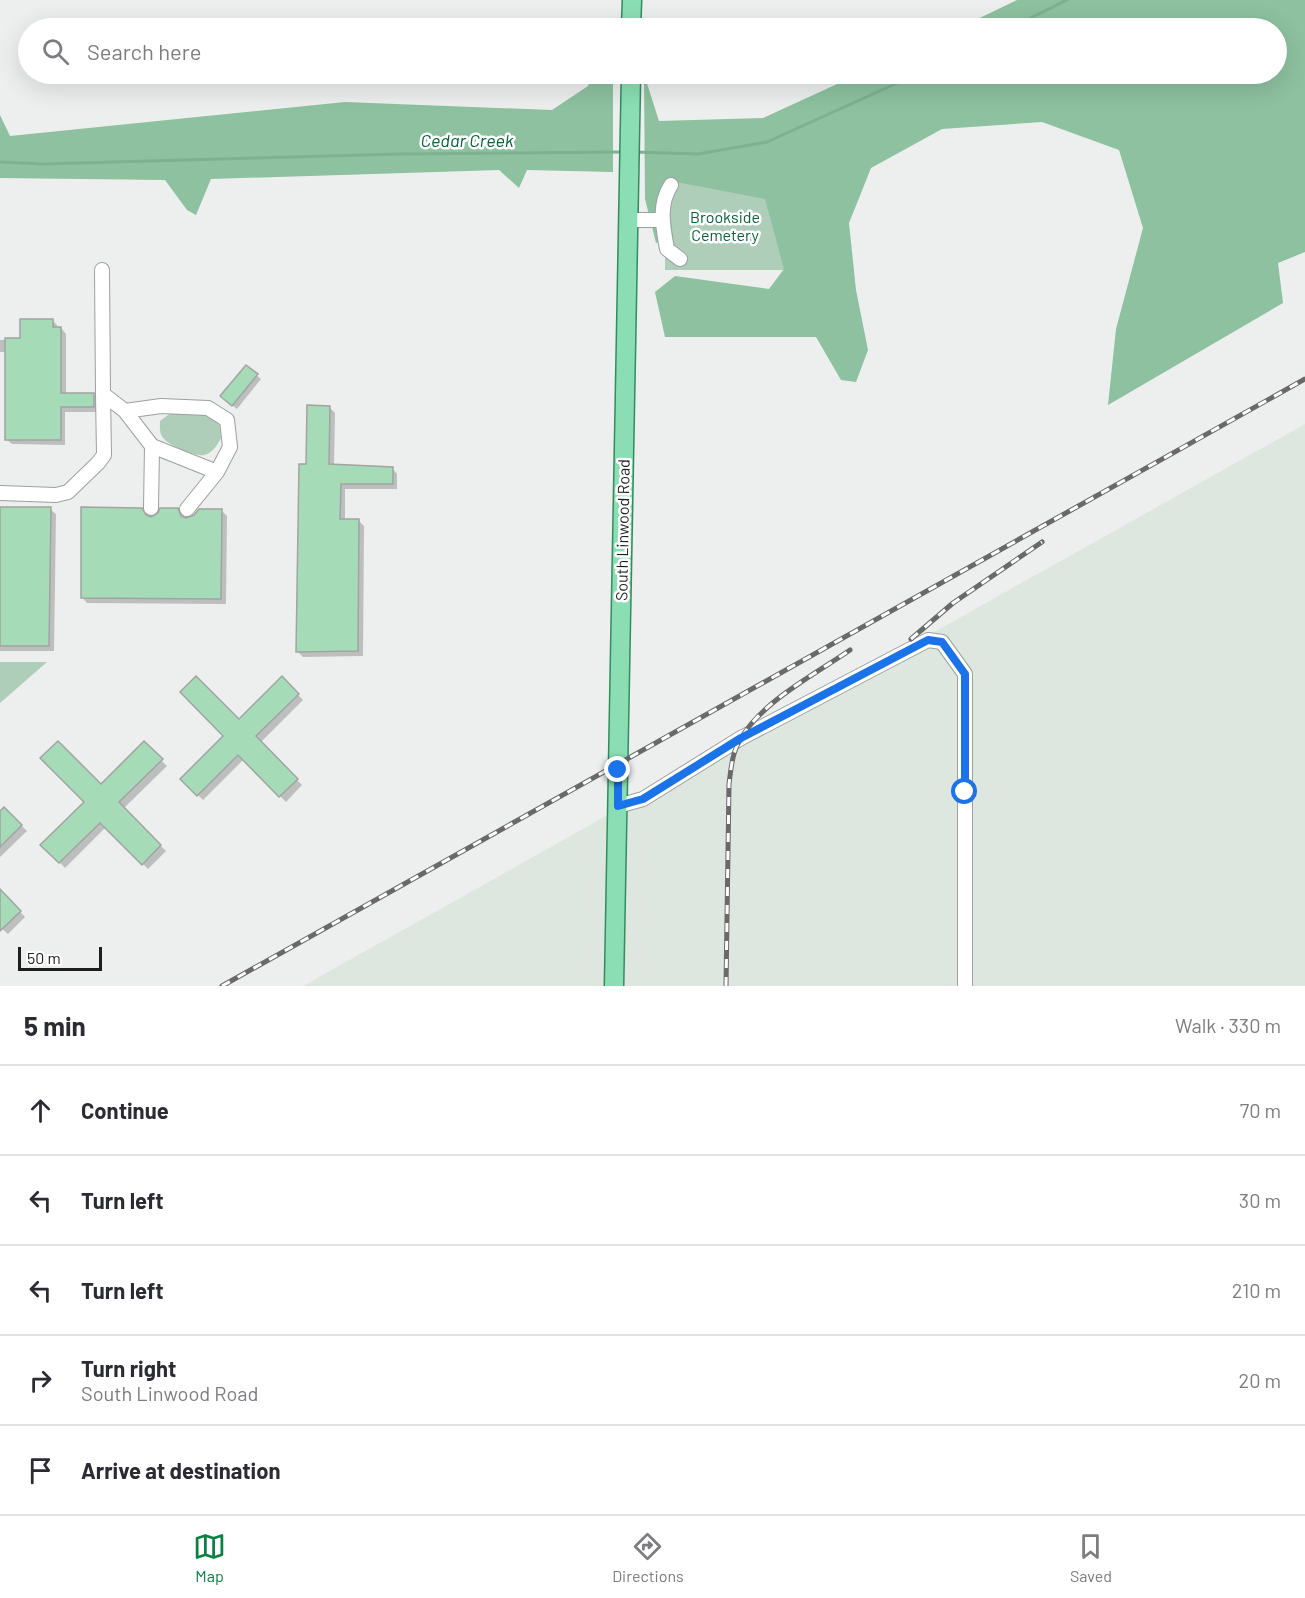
<!DOCTYPE html>
<html lang="en">
<head>
<meta charset="utf-8">
<style>
	:root { --surface:#fff; --page:#f2f2f3; --text:#2b2b33; --muted:#7c7c81; --line:#e1e1e2; --accent:#0b8043 }
	body { margin:0; font-family:Barlow,sans-serif; background:var(--page); color:var(--text) }
	.scale { position:absolute; left:18px; bottom:15px; width:84px; box-sizing:border-box; padding-left:6px; border:3px solid #1c1d1c; border-top:0; font-size:16px; line-height:21px; white-space:nowrap; color:#1c1d1c; -webkit-text-stroke:4px #fff; paint-order:stroke }
	.stop { position:absolute; width:18px; height:18px; margin:-14px; border:4px solid #1a73e8; border-radius:50%; background:#fff }
	.stop.end { background:#1a73e8; border-color:#fff; box-shadow:0 2px 6px #0008 }
	.list { margin:0; padding:0; list-style:none }
	h2 { display:flex; justify-content:space-between; align-items:center; height:78px; margin:0; padding:0 24px; font-size:26px }
	h2 small { font-size:20px; font-weight:400; color:var(--muted) }
	.list li { display:grid; grid-template-columns:39px 1fr auto; gap:18px; align-items:center; box-sizing:border-box; height:90px; padding:0 24px; border-top:2px solid var(--line) }
	.list b { display:block; font-size:22px; white-space:nowrap }
	.list p { margin:0; font-size:20px; white-space:nowrap; color:var(--muted) }
	.list em { font-size:20px; font-style:normal; color:var(--muted) }
	.icon { flex:none; width:33px; height:33px; fill:none; stroke:currentColor; stroke-width:2; stroke-linecap:round; stroke-linejoin:round }
	.map { position:relative; flex:none; width:1305px; height:986px; overflow:hidden }
	.search { position:absolute; background:var(--surface); box-shadow:0 6px 24px #0002; left:18px; right:18px; top:18px; height:66px; display:flex; align-items:center; gap:15px; box-sizing:border-box; padding:0 21px; border-radius:33px; color:var(--muted); font-size:22px }
	.sheet { height:528px; background:var(--surface) }
	nav { display:flex; justify-content:space-around; align-items:center; box-sizing:border-box; height:84px; border-top:2px solid var(--line); background:var(--surface); font-size:16px; color:var(--muted) }
	nav a { display:grid; justify-items:center; gap:3px }
	nav .on { color:var(--accent) }
	.map>svg:first-child { display:block }
	.built { fill:#dde7e0 }
	.green { fill:#aeceb9 }
	.forest { fill:#8dc19f }
	.shadow { fill:#0003 }
	.lines { fill:none; stroke-linecap:round; stroke-linejoin:round }
	.stream { stroke:#7db190; stroke-width:3 }
	.building { fill:#a6dbb8; stroke:#a1a4a2; stroke-width:1.5 }
	.minor-casing { stroke:#9da09e; stroke-width:16 }
	.major-casing { stroke:#328c5d; stroke-width:21 }
	.minor { stroke:#fff; stroke-width:14 }
	.major { stroke:#8bdeb3; stroke-width:18 }
	.rail-casing { stroke:#686968; stroke-width:5 }
	.rail { stroke:#fff; stroke-width:3; stroke-dasharray:9; stroke-linecap:butt }
	.route { stroke:#1a73e8; stroke-width:8 }
	.labels { text-anchor:middle; dominant-baseline:central; stroke-width:5; stroke-linejoin:round; paint-order:stroke }
	.park-label { font-size:16px; fill:#086239; stroke:#fff }
	.street-label { font-size:16px; fill:#1c1d1c; stroke:#fff }
	.water-label { font-size:18px; font-style:italic; fill:#056138; stroke:#fff }
</style>
</head>
<body>
<div class="map">
<svg width="1305" height="986" viewBox="0 0 1305 986">
	<rect width="100%" height="100%" fill="#ecefed"/>
	<path class="built" d="M1305,424V986H303Z"/>
	<path class="green" d="M665,180H784V270H665Z
		M172,412H205L219,421L221,438C217,445 213,453 204,455C196,457 169,445 164,439C159,434 160,427 160,421Z
		M0,662H47L0,703Z"/>
	<path class="forest" d="M1017,0H1305V252L1278,263L1283,303L1108,405L1116,329L1143,228L1119,150L1042,122L942,129L871,168L849,223L856,290L868,350L856,382L841,380L816,337H665L655,292L675,276L769,289L784,269L765,199L666,180L673,237L656,243L645,199L644,74L659,121L763,118L859,74H1276V28H959Z
		M592,74H613V172L527,170L519,188L499,170L211,179L196,215L187,210L165,180L0,178V115L10,136L345,102L552,110L588,86Z"/>
	<path class="shadow" d="M52,320L57,325V328H61L66,334V394L93,395L99,400V412H65V445L12,444L6,439L7,352H0V340L21,339Z
		M246,367L261,379L237,409L226,400Z
		M329,407L335,413L334,466L392,468L397,474V489H345V521H359L364,526L363,656L303,657L298,652L307,466Z
		M0,508L50,509L56,514L54,651H0Z
		M141,510L152,519L177,510L184,519L221,510L227,516L226,604L87,603L82,597Z
		M282,679L303,700L260,743L302,785L286,802L244,759L203,800L182,779Z
		M144,743L167,766L123,809L166,851L148,869L106,827L65,868L43,845Z
		M4,809L27,831L0,857V813Z
		M0,891L25,917L8,934L0,927Z"/>
	<g class="lines">
		<path class="stream" d="M1010,28L1067,0
			M635,152L698,154L767,142L917,74
			M0,162L44,164L401,154L623,152"/>
	</g>
	<path class="building" d="M20,319H53V327H61V393H94V407H61V440H5V338H20Z
		M246,365L258,374L232,406L220,396Z
		M307,405L330,406L329,464L393,467V484H341L340,519H359L358,651L296,652L299,464H306Z
		M0,507H51L49,646H0Z
		M81,507L142,508L146,515L151,517L158,513L160,508H178L181,516L186,518L194,515L199,509H222L221,599L81,598Z
		M196,676L239,719L282,676L299,694L256,736L298,779L279,797L238,755L197,796L180,779L223,736L180,692Z
		M58,741L101,784L144,741L163,759L119,802L161,845L142,865L100,823L59,863L40,845L84,802L40,758Z
		M4,807L22,825L0,847V811Z
		M0,889L21,911L0,931Z"/>
	<g class="lines">
		<defs>
			<path id="minor" d="M671,185C658,205 663,227 667,249L680,259
				M628,220H662
				M102,270L103,394L125,411L152,446L217,472L230,447L227,420L208,408L161,406L125,411
				M0,493L56,495L68,492L98,463L104,455L103,394
				M151,508L152,446
				M187,509L217,472
				M618,806L643,799L741,738L928,640L942,642L965,674V986"/>
			<path id="major" d="M631,28L632,0
				M614,986L631,74"/>
		</defs>
		<use href="#minor" class="minor-casing"/>
		<use href="#major" class="major-casing"/>
		<use href="#minor" class="minor"/>
		<use href="#major" class="major"/>
		<defs>
			<path id="rail" d="M911,639L953,603L1042,542
				M222,986L1305,379
				M726,986L729,784C731,769 732,753 740,740C761,702 814,675 850,650"/>
		</defs>
		<use href="#rail" class="rail-casing"/>
		<use href="#rail" class="rail"/>
	</g>
	<g class="lines">
		<path class="route" d="M618,770V806L643,799L741,738L928,640L942,642L965,674V792"/>
	</g>
	<g class="labels">
		<g class="park-label">
			<text x="725" y="216">Brookside<tspan x="725" dy="18">Cemetery</tspan></text>
		</g>
		<g class="street-label">
			<text transform="translate(622 530) rotate(-89)">South Linwood Road</text>
		</g>
		<g class="water-label">
			<text x="467" y="140">Cedar Creek</text>
		</g>
	</g>
</svg>
<div class="scale">50 m</div>
<div class="stop" style="left:965px;top:792px"></div>
<div class="stop end" style="left:618px;top:770px"></div>
<div class="search"><svg class="icon" aria-label="search" viewBox="0 0 24 24"><circle cx="10" cy="10" r="6"/><path d="M15 15l6 6"/></svg>Search here</div>
</div>
<section class="sheet">
<h2>5 min<small>Walk · 330 m</small></h2>
<ul class="list">
<li><svg class="icon" aria-label="ahead" viewBox="0 0 24 24"><path d="M12 20V5M6 11l6-6 6 6"/></svg><div><b>Continue</b></div><em>70 m</em></li>
<li><svg class="icon" aria-label="left" viewBox="0 0 24 24"><path d="M17 20v-9H6M10 6l-5 5 5 5"/></svg><div><b>Turn left</b></div><em>30 m</em></li>
<li><svg class="icon" aria-label="left" viewBox="0 0 24 24"><path d="M17 20v-9H6M10 6l-5 5 5 5"/></svg><div><b>Turn left</b></div><em>210 m</em></li>
<li><svg class="icon" aria-label="right" viewBox="0 0 24 24"><path d="M7 20v-9h11M14 6l5 5-5 5"/></svg><div><b>Turn right</b><p>South Linwood Road</p></div><em>20 m</em></li>
<li><svg class="icon" aria-label="arrive" viewBox="0 0 24 24"><path d="M6 21V4h12l-3 4 3 4H6"/></svg><div><b>Arrive at destination</b></div></li>
</ul>
</section>
<nav>
<a class="on"><svg class="icon" aria-label="map" viewBox="0 0 24 24"><path d="M3 6l6-2 6 2 6-2v14l-6 2-6-2-6 2zM9 4v14M15 6v14"/></svg>Map</a>
<a><svg class="icon" aria-label="directions" viewBox="0 0 24 24"><path d="M12 3l9 9-9 9-9-9zM9 14v-3h6M13 9l2 2-2 2"/></svg>Directions</a>
<a><svg class="icon" aria-label="saved" viewBox="0 0 24 24"><path d="M7 4h10v16l-5-4-5 4z"/></svg>Saved</a>
</nav>
</body>
</html>
